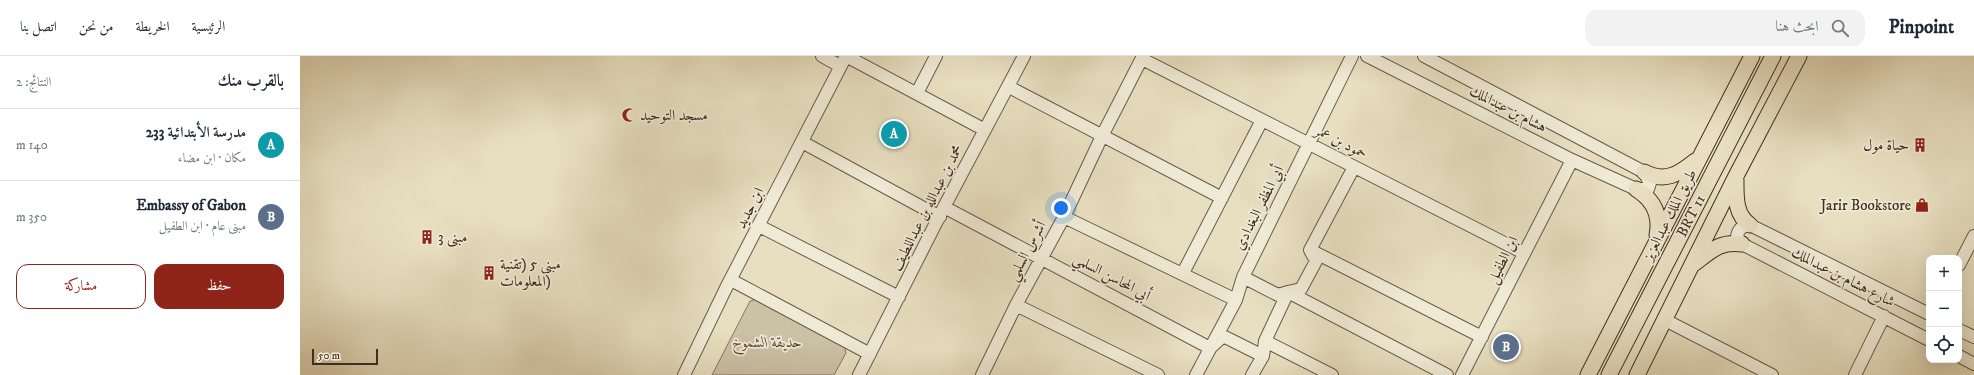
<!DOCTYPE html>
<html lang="ar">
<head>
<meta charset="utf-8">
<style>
	:root { --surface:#fff; --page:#f2f2f3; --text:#1f2937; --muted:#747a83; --line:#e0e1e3; --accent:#8f2418 }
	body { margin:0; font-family:"IM FELL DW Pica",Amiri,serif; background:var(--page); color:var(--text); direction:rtl }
	.controls { position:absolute; right:12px; bottom:12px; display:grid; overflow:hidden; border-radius:8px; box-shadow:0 4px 16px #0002 }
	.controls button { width:36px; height:36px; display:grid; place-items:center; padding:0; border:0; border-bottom:1px solid var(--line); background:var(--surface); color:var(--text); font:20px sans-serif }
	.scale { position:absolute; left:12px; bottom:10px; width:66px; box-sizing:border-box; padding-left:4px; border:2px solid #422d20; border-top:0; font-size:11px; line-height:14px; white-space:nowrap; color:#422d20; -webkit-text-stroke:3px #efead6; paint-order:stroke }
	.you { position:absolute; left:761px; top:152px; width:14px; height:14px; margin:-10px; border:3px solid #fff; border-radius:50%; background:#1a73e8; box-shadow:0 0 0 6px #1a73e833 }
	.badge { display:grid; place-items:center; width:26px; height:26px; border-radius:50%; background:var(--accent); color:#fff; font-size:13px; font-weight:700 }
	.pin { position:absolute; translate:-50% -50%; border:2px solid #fff; box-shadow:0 1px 4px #0006 }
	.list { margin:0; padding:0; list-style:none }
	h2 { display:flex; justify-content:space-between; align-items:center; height:52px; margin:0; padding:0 16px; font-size:17px }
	h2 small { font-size:13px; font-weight:400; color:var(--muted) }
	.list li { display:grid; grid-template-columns:26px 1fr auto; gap:12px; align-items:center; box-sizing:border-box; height:72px; padding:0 16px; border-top:1px solid var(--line) }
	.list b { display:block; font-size:15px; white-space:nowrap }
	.list p { margin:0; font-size:13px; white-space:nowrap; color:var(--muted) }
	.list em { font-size:13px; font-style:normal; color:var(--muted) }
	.actions { display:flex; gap:8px; padding:12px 16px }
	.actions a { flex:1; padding:9px 0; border:1px solid var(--accent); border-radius:12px; text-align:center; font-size:14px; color:var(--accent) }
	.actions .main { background:var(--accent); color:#fff }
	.icon { flex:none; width:22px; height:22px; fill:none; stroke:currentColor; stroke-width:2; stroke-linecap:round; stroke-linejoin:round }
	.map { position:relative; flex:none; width:1674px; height:319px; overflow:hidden; direction:ltr }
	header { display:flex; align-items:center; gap:24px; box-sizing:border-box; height:56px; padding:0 20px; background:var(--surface); border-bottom:1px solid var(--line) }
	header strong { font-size:19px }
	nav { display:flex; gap:22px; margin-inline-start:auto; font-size:14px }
	.search { width:280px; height:36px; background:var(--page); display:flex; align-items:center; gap:10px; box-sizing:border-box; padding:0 14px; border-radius:12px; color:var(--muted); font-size:15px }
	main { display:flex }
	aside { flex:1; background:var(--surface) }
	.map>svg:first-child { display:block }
	.green { fill:#cbc1a5; stroke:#867762 }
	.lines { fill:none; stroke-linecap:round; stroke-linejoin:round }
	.minor-casing { stroke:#6b5a48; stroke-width:14 }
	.major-casing { stroke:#422d20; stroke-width:17 }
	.minor { stroke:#efead6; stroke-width:12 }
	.major { stroke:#e7dfc0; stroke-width:15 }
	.labels { text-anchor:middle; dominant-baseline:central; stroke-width:3.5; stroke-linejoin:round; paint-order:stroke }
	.street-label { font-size:15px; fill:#422d20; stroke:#efead6 }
	.poi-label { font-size:15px; fill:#422d20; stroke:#efead6; text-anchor:start }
	.park-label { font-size:15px; font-style:italic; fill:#5d4b3b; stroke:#efead6 }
</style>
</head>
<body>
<header>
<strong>Pinpoint</strong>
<div class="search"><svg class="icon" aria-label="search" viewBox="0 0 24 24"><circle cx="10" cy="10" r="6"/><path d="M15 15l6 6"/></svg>ابحث هنا</div>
<nav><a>الرئيسية</a><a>الخريطة</a><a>من نحن</a><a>اتصل بنا</a></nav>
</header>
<main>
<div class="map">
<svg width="1674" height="319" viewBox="0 0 1674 319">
	<rect width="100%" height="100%" fill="#e7dfc0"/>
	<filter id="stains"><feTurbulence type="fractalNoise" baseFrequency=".005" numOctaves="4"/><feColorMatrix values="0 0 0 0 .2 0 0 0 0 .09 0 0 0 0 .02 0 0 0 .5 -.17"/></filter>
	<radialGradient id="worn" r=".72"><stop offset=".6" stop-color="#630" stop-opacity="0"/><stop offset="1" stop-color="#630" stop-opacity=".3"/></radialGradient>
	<path class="green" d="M457,243L544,289L546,297L534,319H412L450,245Z"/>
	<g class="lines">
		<defs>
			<path id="minor" d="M522,0L540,10
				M546,0L685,74
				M1067,0L1272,104L1336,133H1348L1350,127L1344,116L1124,0
				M842,3L1224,197
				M709,31L922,142
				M617,37L636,0
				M502,86L640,161
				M644,151L910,292L923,280L963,300
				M764,161L936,244
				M459,170L599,241
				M1010,194L1182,281
				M1659,209L1674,180
				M883,217L962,64
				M943,221L978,239L988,236L1147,319
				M431,224L570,298
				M716,249L858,319
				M1629,258L1450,169C1442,170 1438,173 1437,181L1442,188L1629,284
				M1365,264L1472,319
				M1659,274L1674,281
				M965,285L1032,319
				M1659,300L1674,308
				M384,319L426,232L546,0
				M559,319L644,151L724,0
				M682,319L716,249L764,161L802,80L843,0
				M896,319L936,244L943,221L1052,0
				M952,319L963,300L965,285L988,236L1001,233L1016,205L1010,194L1054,111
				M1162,319L1272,104
				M1555,319L1584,260"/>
			<path id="major" d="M1344,116C1365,127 1379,118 1395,105
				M1436,124C1436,141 1435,159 1450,169
				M1336,133C1354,144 1361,159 1357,179
				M1395,207C1412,194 1420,185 1442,188
				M1288,319L1452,0
				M1309,319L1473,0
				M1337,319L1436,120L1499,0"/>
		</defs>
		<use href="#minor" class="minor-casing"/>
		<use href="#major" class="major-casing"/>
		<use href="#minor" class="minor"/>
		<use href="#major" class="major"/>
	</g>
	<defs>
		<symbol id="mosque-bare" viewBox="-9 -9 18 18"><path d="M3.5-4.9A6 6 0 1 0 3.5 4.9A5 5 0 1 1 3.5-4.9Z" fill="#8f2418" stroke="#efead6" stroke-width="2.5" paint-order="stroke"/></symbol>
		<symbol id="building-bare" viewBox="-9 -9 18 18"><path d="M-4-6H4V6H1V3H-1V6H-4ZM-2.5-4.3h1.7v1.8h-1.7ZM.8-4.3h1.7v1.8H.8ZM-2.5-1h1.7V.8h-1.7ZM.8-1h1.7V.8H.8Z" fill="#8f2418" stroke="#efead6" stroke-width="2.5" paint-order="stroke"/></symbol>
		<symbol id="shop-bare" viewBox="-9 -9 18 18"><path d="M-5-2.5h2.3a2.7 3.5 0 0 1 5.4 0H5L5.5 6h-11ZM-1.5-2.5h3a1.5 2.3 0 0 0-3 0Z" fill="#8f2418" stroke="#efead6" stroke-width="2.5" paint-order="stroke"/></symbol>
	</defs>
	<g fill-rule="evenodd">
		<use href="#mosque-bare" x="319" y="49" width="20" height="20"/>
		<use href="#building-bare" x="1610" y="79" width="20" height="20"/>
		<use href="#shop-bare" x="1612" y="139" width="20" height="20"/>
		<use href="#building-bare" x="117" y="171" width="20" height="20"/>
		<use href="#building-bare" x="179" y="207" width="20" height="20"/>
	</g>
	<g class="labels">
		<g class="street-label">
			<text transform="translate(1208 53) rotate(27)">هشام بن عبدالملك</text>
			<text transform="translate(1041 86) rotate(27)">حمود بن عمر</text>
			<text transform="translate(450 152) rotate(-63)">ابن جديد</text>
			<text transform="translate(627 152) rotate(-63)">محمد بن عبدالله بن عبداللطيف</text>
			<text transform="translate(959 152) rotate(-63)">أبي المظفر البغدادي</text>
			<text transform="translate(1370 159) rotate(-63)">طريق الملك عبدالعزيز</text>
			<text transform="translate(1391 160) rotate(-63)">BRT 11</text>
			<text transform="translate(727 195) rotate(-62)">أشرس السلمي</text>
			<text transform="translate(1203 204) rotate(-63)">ابن الطفيل</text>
			<text transform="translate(812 221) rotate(28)">أبي المحاسن السلمي</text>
			<text transform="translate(1543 221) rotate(27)">شارع هشام بن عبدالملك</text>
		</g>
		<g class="poi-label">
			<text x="340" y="59">مسجد التوحيد</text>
			<text x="1609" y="89" text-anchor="end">حياة مول</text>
			<text x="1611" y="149" text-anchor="end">Jarir Bookstore</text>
			<text x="138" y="181">مبنى 3</text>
			<text x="200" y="208">مبنى 5 (تقنية<tspan x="200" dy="17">المعلومات)</tspan></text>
		</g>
		<g class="park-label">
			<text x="467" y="286">حديقة الشموخ</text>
		</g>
	</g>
	<rect width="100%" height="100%" filter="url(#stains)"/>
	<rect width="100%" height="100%" fill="url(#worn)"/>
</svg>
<div class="controls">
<button>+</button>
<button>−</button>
<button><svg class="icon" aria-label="locate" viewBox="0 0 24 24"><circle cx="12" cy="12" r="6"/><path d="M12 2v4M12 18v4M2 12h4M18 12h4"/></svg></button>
</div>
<div class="scale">50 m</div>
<div class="you"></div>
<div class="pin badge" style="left:594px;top:78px;background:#0f9aa8">A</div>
<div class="pin badge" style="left:1206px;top:291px;background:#5c6f8a">B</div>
</div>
<aside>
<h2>بالقرب منك<small>النتائج: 2</small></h2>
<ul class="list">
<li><span class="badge" style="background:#0f9aa8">A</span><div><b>مدرسة الأبتدائية 233</b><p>مكان · ابن مضاء</p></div><em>140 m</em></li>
<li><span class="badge" style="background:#5c6f8a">B</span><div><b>Embassy of Gabon</b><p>مبنى عام · ابن الطفيل</p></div><em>350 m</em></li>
</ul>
<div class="actions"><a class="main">حفظ</a><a>مشاركة</a></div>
</aside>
</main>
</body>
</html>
